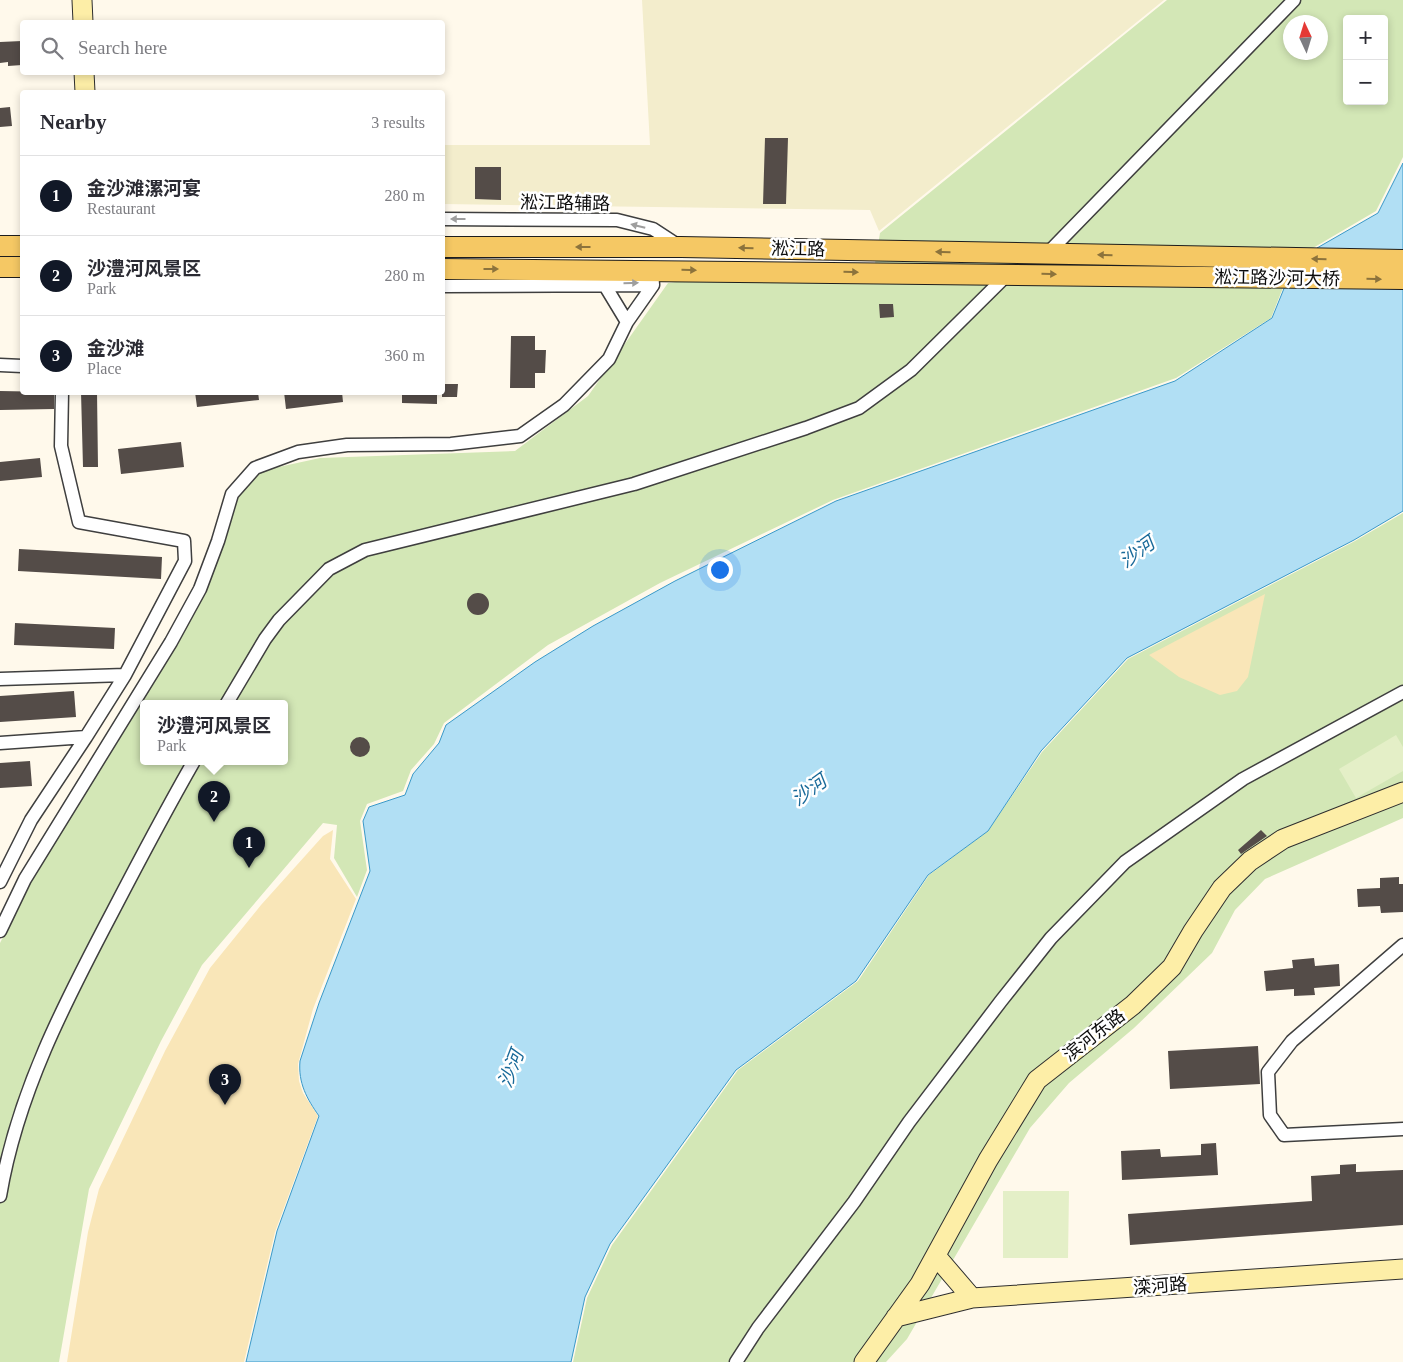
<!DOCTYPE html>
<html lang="en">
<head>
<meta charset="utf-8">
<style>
	:root { --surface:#fff; --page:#f7f7f7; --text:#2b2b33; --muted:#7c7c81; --line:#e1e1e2; --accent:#111827 }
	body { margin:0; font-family:"Times New Roman","Noto Sans SC",serif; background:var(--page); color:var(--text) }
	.controls { position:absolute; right:15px; top:15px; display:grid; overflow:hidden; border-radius:5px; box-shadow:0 2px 8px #0003 }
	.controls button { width:45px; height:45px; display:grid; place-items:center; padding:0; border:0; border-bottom:1px solid var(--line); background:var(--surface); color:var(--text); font:25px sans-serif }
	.compass { position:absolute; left:1283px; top:15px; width:45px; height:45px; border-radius:50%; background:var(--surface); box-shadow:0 2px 8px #0003; rotate:356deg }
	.you { position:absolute; left:719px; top:569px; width:18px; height:18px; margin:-12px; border:4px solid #fff; border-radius:50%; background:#1a73e8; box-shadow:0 0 0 8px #1a73e833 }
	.badge { display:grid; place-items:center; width:32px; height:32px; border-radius:50%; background:var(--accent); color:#fff; font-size:16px; font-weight:700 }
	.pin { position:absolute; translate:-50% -41px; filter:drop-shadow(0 1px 2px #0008) }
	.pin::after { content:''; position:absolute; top:26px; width:18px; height:15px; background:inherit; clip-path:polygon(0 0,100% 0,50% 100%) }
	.popup { position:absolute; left:140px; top:700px; width:148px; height:65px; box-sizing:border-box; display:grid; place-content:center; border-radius:5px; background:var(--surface); filter:drop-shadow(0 1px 4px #0005); font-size:16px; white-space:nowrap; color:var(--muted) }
	.popup b { font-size:19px; color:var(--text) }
	.popup::after { content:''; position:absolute; left:50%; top:100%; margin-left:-10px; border:10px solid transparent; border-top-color:var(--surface) }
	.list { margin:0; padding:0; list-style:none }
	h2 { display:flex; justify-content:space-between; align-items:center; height:65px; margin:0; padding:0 20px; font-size:21px }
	h2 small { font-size:16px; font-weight:400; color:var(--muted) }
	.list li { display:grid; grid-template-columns:32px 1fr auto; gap:15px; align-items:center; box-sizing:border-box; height:80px; padding:0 20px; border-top:1px solid var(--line) }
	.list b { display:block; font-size:19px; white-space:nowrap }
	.list p { margin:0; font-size:16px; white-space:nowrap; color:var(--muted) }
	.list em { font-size:16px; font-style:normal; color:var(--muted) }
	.icon { flex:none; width:28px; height:28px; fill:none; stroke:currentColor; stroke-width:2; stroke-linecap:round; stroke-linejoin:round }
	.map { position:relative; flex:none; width:1403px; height:1362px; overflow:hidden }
	.search { position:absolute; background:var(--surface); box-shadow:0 2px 8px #0003; left:20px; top:20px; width:425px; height:55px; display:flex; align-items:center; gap:12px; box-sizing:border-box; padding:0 18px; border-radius:5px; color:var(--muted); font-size:19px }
	.panel { position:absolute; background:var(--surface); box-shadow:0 2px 8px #0003; left:20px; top:90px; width:425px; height:305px; border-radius:5px }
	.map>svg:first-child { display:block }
	.farmland { fill:#f3edcc }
	.green { fill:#d3e7b6; fill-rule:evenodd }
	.sand { fill:#f9e6b8 }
	.pitch { fill:#e4efc7 }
	.water { fill:#b1dff4; stroke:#3a99c9 }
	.building { fill:#544c48 }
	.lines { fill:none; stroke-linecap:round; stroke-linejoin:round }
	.street-casing { stroke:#3f3f3f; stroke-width:15 }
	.secondary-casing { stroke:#2e2e2e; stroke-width:21 }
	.primary-casing { stroke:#1d1d1d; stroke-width:22 }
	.street { stroke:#fff; stroke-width:12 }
	.secondary { stroke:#fdeea7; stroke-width:19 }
	.primary { stroke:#f5c864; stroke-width:20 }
	.oneway { fill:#9e9e9e }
	.oneway2 { fill:#8c733c }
	.labels { text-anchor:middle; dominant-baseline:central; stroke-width:5; stroke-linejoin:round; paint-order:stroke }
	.street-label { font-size:18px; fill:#0c0c0c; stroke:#fff }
	.water-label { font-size:19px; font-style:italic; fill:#196a99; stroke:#fff }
</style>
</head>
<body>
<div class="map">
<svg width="1403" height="1362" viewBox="0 0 1403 1362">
	<rect width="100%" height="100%" fill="#fff9eb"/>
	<path class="farmland" d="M642,0H1164L879,231L870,210L443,204V145H650Z"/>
	<path class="green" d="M1167,0H1403V157L1376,211L1313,248L1284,285L1271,318L1176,378L833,500L660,583L548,645L444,723L434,744L411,770L403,791L367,804L360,821L367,870L357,897L334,858L337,825L323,823L202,965L161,1041L89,1189L59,1362H0V943L28,887L194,610L236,497L252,479L265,470L320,458L515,451L588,396L668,283L692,280L872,282L880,233ZM1347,19H1384V101H1347ZM1290,22H1320V52H1290ZM144,703H284V761H144Z
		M1403,513V818L1265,879L1235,910L1212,953L1134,1028L1069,1083L1030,1128L907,1339L886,1362H573L587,1298L612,1245L738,1070L858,981L929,875L988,831L1042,752L1128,659L1355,541Z"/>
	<path class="sand" d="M1265,594L1248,677L1237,691L1220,695L1179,677L1149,655Z
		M333,830L330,859L356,899L313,1009L298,1064L299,1081L303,1093L318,1116L275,1232L244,1362H67L88,1232L99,1189L165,1051L210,968L261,905L323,836Z"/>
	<path class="pitch" d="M1396,735L1403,747V771L1356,798L1339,769Z
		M1003,1191H1069L1068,1258H1003Z"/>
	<path class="water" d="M1403,163V511L1354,540L1127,658L1041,751L988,831L928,875L856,981L736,1070L610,1244L585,1297L571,1362H246L277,1231L319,1116C307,1099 298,1083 300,1061L319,1003L370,871L363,821L369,807L405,795L413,774L439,743L446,725L535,662L593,626L675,581L836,501L1175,381L1272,318L1285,286L1317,248L1378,213Z"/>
	<path class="building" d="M22,41V65L8,66V62L0,63V42Z
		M10,107L12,126L0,127V108Z
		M765,138H788L786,204H763Z
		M475,167H501V200L475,199Z
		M879,304H893L894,317L880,318Z
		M511,336H535V350H546L545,373H535V388H510Z
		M442,384H458L457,397H442Z
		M0,391L54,392V409L0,410Z
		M81,392H97L98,467H83Z
		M195,392H258L259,400L197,407Z
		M284,392H342L343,402L286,409Z
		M402,392H437V404L402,403Z
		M181,442L184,467L121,474L118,449Z
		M40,458L42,477L0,481V462Z
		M19,549L162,557L161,579L18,571Z
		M467 604a11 11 0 1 1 22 0a11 11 0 1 1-22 0Z
		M15,623L115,628L114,649L14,645Z
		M74,691L76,717L0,722V696Z
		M350 747a10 10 0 1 1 20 0a10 10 0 1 1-20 0Z
		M30,761L32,786L0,788V763Z
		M1261,830L1267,836L1241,854L1238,850Z
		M1399,877V884H1403V912L1381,913L1380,906L1358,907L1357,889L1380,888V878Z
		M1314,958L1315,966L1339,964L1340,986L1314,988L1315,995L1294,996V989L1266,991L1264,971L1293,968L1292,960Z
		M1258,1046L1260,1084L1170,1089L1168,1051Z
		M1216,1143L1218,1175L1122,1180L1121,1151L1160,1149L1161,1157L1201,1155V1144Z
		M1356,1164V1172L1403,1170V1225L1130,1245L1128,1214L1312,1201L1311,1176L1340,1174V1165Z"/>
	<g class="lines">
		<defs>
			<path id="street" d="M442,219L617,220L653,229L679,246
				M1047,254L1294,0
				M604,278V284L627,322
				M442,286L653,285
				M0,365L22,366
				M0,679L125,675L185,561L184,541L79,522L61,446L62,392
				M227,703L265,639L279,620L329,569L365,550L634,484L806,428L859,408L911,370L1009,273
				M0,743L86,737L125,675
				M0,882L31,820L86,737
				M0,931L25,879L171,642L200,589L218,541L232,494L255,468L298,452L347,445L451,444L520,436L564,405L609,359L627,322L653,285L652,270
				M1403,945L1292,1041L1268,1072L1270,1115L1284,1135L1403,1129
				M0,1196C17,1094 65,1002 113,911C139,861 166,810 194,761
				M736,1362L758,1328L854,1202L909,1122L1001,1001L1051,938L1125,862L1243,779L1403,692"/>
			<path id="secondary" d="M82,0L83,22
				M84,72L85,92
				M936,1256L972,1298L1403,1269
				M896,1317L972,1298
				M864,1362L920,1284L988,1160L1037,1080L1133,1005L1172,967L1193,931L1222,888L1250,861L1283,839L1403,792"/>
			<path id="primary" d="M0,246H22
				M442,247H681L1403,260
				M0,267H22
				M442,269L1403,279"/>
		</defs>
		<use href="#street" class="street-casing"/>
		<use href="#secondary" class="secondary-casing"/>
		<use href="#primary" class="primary-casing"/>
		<use href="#street" class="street"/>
		<use href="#secondary" class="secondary"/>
		<use href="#primary" class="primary"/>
	</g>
	<defs><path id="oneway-solid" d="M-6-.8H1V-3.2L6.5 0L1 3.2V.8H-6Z" transform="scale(1.25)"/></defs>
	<g class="oneway">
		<use href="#oneway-solid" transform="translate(458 219) rotate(-180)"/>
		<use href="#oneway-solid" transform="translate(638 226) rotate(-166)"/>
		<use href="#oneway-solid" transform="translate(631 283) rotate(-1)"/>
	</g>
	<g class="oneway2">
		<use href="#oneway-solid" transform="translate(583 247) rotate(-180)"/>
		<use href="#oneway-solid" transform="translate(746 248) rotate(-179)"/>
		<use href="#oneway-solid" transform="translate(943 252) rotate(-179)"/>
		<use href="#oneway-solid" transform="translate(1105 255) rotate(-179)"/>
		<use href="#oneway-solid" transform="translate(1319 259) rotate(-179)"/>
		<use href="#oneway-solid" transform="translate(491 269)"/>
		<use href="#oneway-solid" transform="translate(689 270) rotate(1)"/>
		<use href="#oneway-solid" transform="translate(851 272) rotate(1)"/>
		<use href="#oneway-solid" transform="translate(1049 274) rotate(1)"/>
		<use href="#oneway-solid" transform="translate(1374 279) rotate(1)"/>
	</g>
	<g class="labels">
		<g class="street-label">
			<text transform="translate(565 203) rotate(1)">淞江路辅路</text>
			<text transform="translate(798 249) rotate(1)">淞江路</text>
			<text transform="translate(1277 278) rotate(1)">淞江路沙河大桥</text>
			<text transform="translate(1094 1035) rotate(-38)">滨河东路</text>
			<text transform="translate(1160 1286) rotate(-4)">滦河路</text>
		</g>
		<g class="water-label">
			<text transform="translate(1137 552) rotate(-36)">沙河</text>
			<text transform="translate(809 790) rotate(-36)">沙河</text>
			<text transform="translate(511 1069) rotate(-69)">沙河</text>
		</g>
	</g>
</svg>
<div class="controls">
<button>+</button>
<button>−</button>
</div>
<svg class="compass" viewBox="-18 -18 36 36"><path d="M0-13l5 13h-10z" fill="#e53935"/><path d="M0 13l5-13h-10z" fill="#7c7c81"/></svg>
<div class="you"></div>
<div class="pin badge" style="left:249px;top:868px">1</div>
<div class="pin badge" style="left:214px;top:822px">2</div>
<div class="popup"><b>沙澧河风景区</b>Park</div>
<div class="pin badge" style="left:225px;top:1105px">3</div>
<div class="search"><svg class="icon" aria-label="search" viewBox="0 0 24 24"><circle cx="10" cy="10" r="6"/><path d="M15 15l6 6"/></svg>Search here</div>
<section class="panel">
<h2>Nearby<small>3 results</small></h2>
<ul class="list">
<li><span class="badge">1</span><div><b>金沙滩漯河宴</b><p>Restaurant</p></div><em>280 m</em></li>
<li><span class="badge">2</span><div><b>沙澧河风景区</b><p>Park</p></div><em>280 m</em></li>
<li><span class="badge">3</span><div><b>金沙滩</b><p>Place</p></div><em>360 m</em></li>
</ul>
</section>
</div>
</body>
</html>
